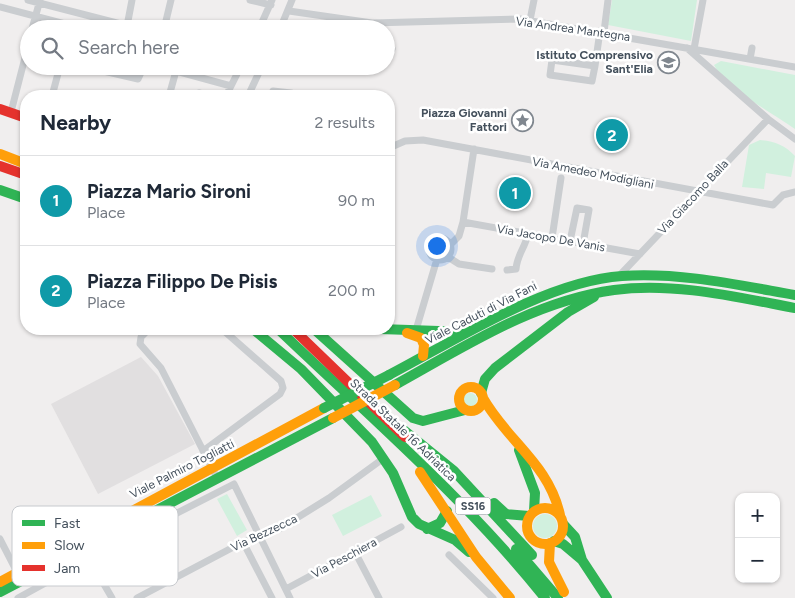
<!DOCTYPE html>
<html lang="en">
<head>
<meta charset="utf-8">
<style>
	:root { --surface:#fff; --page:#f6f6f7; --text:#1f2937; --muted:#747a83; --line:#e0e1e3; --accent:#1a73e8 }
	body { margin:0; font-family:Figtree,sans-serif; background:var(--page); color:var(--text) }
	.controls { position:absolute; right:15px; bottom:15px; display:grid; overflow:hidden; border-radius:10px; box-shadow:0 1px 4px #0004 }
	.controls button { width:45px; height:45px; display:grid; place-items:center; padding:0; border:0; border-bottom:1px solid var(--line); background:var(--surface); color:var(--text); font:25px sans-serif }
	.you { position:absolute; left:436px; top:245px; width:18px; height:18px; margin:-12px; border:4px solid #fff; border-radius:50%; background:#1a73e8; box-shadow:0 0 0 8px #1a73e833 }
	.badge { display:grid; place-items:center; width:32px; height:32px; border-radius:50%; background:var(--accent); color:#fff; font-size:16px; font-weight:700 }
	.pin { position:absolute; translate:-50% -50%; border:2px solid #fff; box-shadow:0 1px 5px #0006 }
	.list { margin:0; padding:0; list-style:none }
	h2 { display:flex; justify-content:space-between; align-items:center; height:65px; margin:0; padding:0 20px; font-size:21px }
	h2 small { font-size:16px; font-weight:400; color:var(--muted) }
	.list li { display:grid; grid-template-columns:32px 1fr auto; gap:15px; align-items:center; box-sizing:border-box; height:90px; padding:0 20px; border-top:1px solid var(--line) }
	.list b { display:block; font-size:19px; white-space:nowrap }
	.list p { margin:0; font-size:16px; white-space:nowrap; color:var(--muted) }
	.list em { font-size:16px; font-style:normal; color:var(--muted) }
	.icon { flex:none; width:28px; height:28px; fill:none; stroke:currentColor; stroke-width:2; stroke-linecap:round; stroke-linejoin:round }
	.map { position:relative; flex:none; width:795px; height:598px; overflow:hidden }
	.search { position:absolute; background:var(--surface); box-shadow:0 1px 4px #0004; left:20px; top:20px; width:375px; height:55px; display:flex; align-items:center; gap:12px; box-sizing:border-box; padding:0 18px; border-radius:28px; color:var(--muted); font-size:19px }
	.panel { position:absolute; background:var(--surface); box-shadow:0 1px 4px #0004; left:20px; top:90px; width:375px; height:245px; border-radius:20px }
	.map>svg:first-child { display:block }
	.education { fill:#e1dfe0 }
	.green { fill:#d1f0de }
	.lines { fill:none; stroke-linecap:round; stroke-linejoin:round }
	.street { stroke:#cacdd0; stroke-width:7 }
	.fast { stroke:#30b455; stroke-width:10 }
	.slow { stroke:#ff9f0a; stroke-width:10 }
	.jam { stroke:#e5322d; stroke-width:10 }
	.fast-bridge { stroke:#30b455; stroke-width:10 }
	.slow-bridge { stroke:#ff9f0a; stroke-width:10 }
	.labels { text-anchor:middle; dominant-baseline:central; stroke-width:5; stroke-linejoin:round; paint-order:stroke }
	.shield { fill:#fff; stroke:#7c848d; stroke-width:1 }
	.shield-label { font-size:11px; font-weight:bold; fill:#44505c }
	.street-label { font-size:12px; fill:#44505c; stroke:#fff }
	.poi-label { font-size:12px; font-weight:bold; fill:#44505c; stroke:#fff; text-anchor:end }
	.key { fill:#fff; stroke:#c7cace; stroke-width:1 }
	.key-label { font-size:14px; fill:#44505c }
</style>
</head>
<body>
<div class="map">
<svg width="795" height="598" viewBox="0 0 795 598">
	<rect width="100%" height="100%" fill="#f0eeee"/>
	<path class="education" d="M141,357L158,376L195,444L98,494L51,404Z"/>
	<path class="green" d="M612,0H697L691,41L608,25Z
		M721,61L795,75V129C773,113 726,89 714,65Z
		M760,140C774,141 785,145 795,156L791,177L766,173L764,189L742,187L749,145Z
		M463 400a7 7 0 1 1 14 0a7 7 0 1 1-14 0Z
		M227,494L247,530L237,536L217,499Z
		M371,495L382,516L343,536L332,515Z
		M533 526a12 12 0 1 1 24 0a12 12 0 1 1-24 0Z"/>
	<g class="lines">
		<path class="street" d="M28,0L140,29
			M250,0L271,5
			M0,7L84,29
			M289,11L372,23L520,19L795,67
			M530,20L534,0
			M127,26L132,0
			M32,29L40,0
			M164,29L171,0
			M259,29L272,0
			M280,29L292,0
			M604,32L608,0
			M386,48L392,49
			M687,48L768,119L795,139
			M694,49L703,0
			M750,59L752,48
			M82,66L138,79L144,66
			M155,66L176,71L169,96
			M595,66L592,81L550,75L552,60L595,66L600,31
			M176,71L231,86
			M52,96L60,66
			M198,96L199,93L212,96
			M226,96L241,66
			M248,96L262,66
			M273,96V91L291,93L290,96
			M365,96V94
			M11,112L29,42
			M389,148L405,141L423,140L773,205L783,195L795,192
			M463,222L640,254
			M429 249a11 11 0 1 1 22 0a11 11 0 1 1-22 0Z
			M552,238L561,178
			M570,241L577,208L589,210L583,244
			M451,244L459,236L463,222L474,149
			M448,257L459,264L492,269
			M507,270L516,269C517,255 525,248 528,234
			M619,276L768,119
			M149,329L141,337L140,344L161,368L217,478
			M416,330L437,259
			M203,451L280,394L283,388L281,381L222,329
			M0,539L19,576
			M243,542L272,598
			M355,552L379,598
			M87,555L112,598
			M449,555L493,598
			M89,558L234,484L290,598
			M286,589L401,527
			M18,598L89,559
			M137,598L243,542L279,529L329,498L384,458"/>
		<path class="fast" d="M0,190L26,199
			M253,329L301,369L372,442L393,473L412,517L419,524L455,540L469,552
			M278,329C369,416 466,499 545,598
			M314,329L413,418L423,421L465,410
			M380,329L468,332
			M389,375C456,340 547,281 622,276C680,272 738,285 795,295
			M395,385C464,347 534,301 614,290C674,282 736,297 795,308
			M481,393L485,379L495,368L568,312L594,297
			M401,428L454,471L532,555
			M519,450L535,493L534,511
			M494,503L506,514L529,516
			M563,524L575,537L582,560L607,598
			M427,529L440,523L447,511
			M554,541L563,544L582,560
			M516,549L558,598
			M0,592L333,418"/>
		<path class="slow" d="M0,154L26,164
			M407,333L421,338L424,345L423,356
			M459 399a12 12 0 1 1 24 0a12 12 0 1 1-24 0Z
			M483,398C508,442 549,464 560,515
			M420,472L476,557L510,598
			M527 526a18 18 0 1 1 36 0a18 18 0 1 1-36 0Z
			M550,543L549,562L564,592
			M0,582L324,408"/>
		<path class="jam" d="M0,109L26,118
			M0,166L26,175
			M293,329L405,437"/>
		<path class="fast-bridge" d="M324,408L389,375"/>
		<path class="slow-bridge" d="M333,418L395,385"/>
	</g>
	<defs>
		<symbol id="school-ring" viewBox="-11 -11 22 22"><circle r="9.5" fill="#fff" stroke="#80878f" stroke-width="1.5"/><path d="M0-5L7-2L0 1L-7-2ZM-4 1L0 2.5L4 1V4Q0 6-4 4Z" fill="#80878f"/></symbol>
		<symbol id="sight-ring" viewBox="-11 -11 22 22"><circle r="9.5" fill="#fff" stroke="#80878f" stroke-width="1.5"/><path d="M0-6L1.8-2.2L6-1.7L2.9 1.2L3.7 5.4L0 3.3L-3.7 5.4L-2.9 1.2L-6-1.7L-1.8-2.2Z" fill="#80878f"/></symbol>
	</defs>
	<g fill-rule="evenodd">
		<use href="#school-ring" x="656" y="50" width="25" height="25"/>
		<use href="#sight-ring" x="510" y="108" width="25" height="25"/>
	</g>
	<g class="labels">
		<rect class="shield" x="455.5" y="497.5" width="35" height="17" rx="4"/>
		<g class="shield-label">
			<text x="473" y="506">SS16</text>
		</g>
		<g class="street-label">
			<text transform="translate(573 29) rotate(8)">Via Andrea Mantegna</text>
			<text transform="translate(593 173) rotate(11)">Via Amedeo Modigliani</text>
			<text transform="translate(693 197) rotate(-47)">Via Giacomo Balla</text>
			<text transform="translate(551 238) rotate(10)">Via Jacopo De Vanis</text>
			<text transform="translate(481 313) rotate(-27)">Viale Caduti di Via Fani</text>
			<text transform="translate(403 430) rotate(44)">Strada Statale 16 Adriatica</text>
			<text transform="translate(182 469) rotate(-27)">Viale Palmiro Togliatti</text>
			<text transform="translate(264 533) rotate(-25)">Via Bezzecca</text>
			<text transform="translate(344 558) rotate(-28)">Via Peschiera</text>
		</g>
		<g class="poi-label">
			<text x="653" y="55">Istituto Comprensivo<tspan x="653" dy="14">Sant'Elia</tspan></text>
			<text x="507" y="113">Piazza Giovanni<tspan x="507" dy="14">Fattori</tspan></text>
		</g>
	</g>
	<rect x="12" y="506" width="166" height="80" rx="8" class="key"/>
	<rect x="22" y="520" width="23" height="6" fill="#30b455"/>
	<rect x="22" y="542" width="23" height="7" fill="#ff9f0a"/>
	<rect x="22" y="565" width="23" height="6" fill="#e5322d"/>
	<g class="key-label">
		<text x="54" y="528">Fast</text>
		<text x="54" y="550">Slow</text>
		<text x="54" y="573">Jam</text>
	</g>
</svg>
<div class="controls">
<button>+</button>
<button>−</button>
</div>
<div class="you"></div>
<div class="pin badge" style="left:515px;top:193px;background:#0f9aa8">1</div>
<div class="pin badge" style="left:612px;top:135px;background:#0f9aa8">2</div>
<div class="search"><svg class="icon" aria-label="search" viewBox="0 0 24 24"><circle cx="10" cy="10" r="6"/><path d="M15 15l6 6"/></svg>Search here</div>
<section class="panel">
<h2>Nearby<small>2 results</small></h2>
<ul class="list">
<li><span class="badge" style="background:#0f9aa8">1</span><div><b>Piazza Mario Sironi</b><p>Place</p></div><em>90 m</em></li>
<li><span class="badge" style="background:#0f9aa8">2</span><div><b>Piazza Filippo De Pisis</b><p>Place</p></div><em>200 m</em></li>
</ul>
</section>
</div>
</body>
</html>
